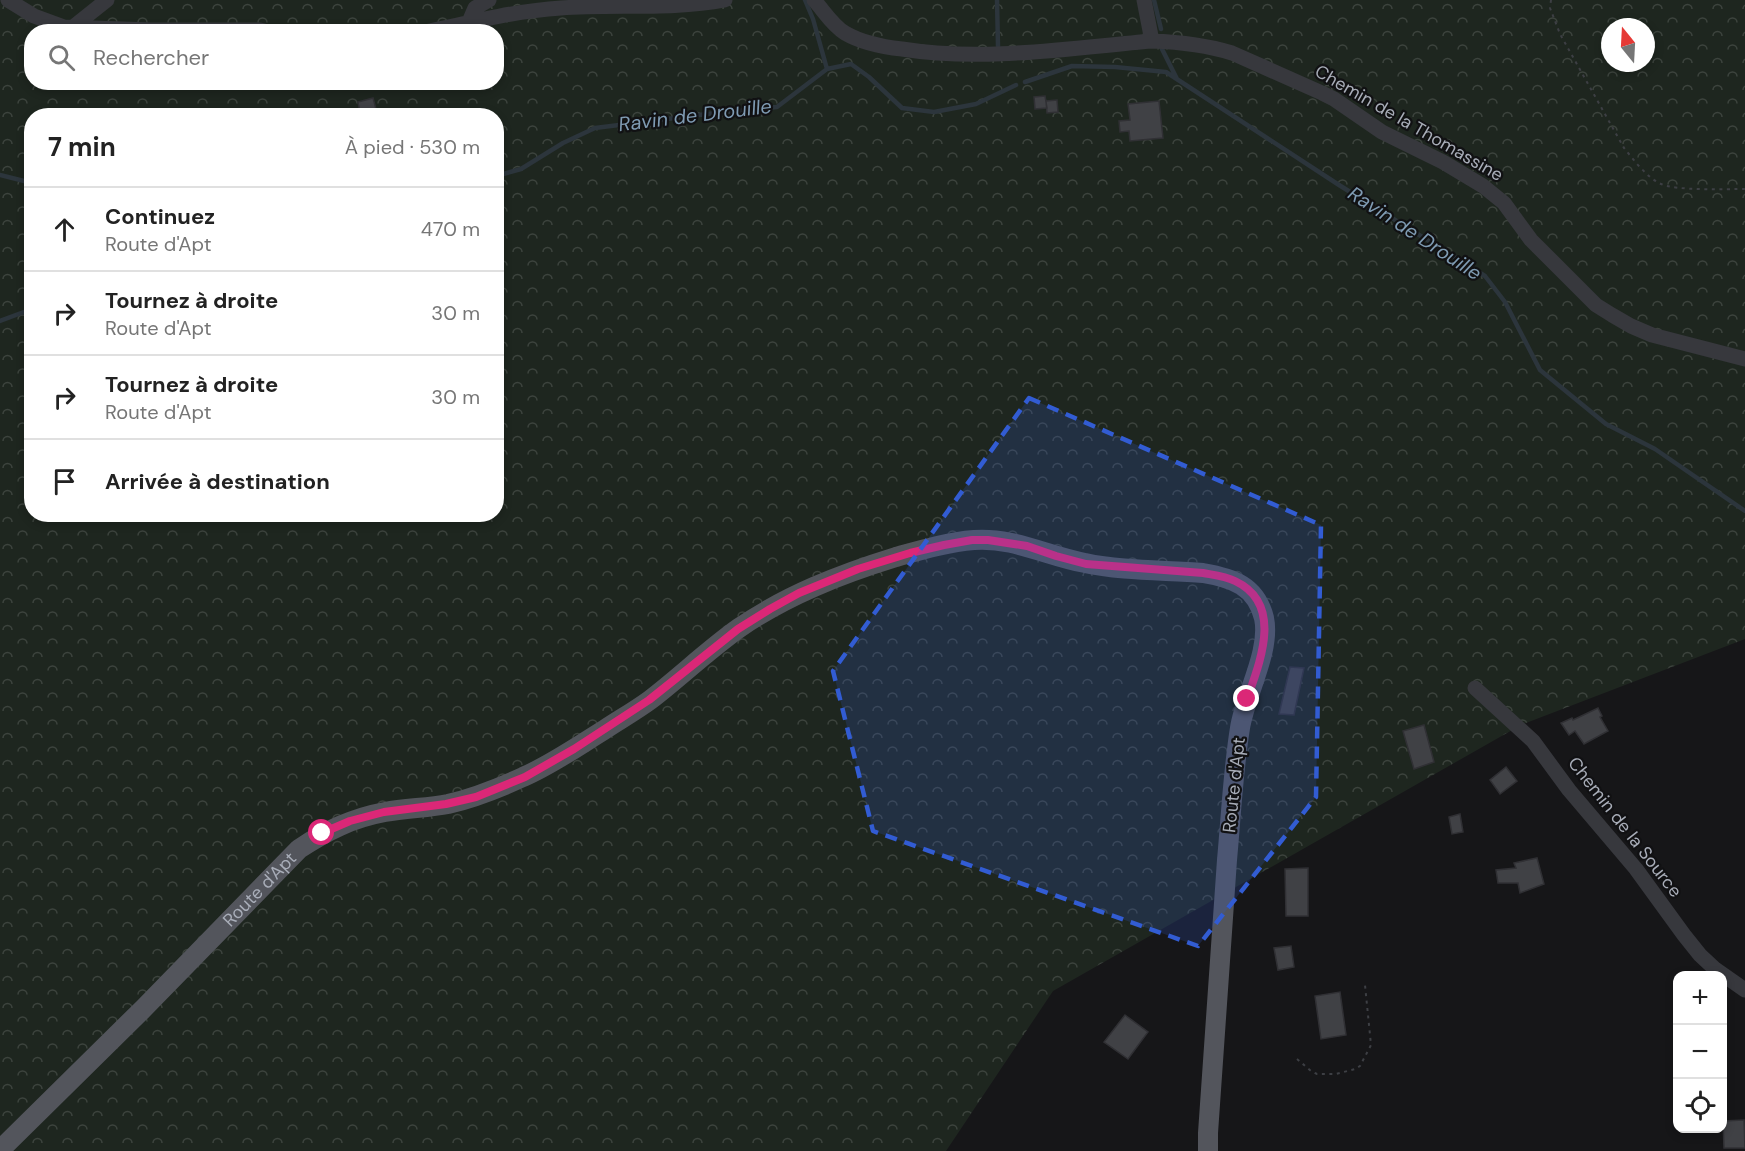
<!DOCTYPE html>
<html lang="fr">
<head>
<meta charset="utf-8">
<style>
	:root { --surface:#fff; --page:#f2f2f2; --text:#222; --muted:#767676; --line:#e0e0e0 }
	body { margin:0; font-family:"DM Sans",sans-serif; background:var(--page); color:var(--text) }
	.controls { position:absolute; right:18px; bottom:18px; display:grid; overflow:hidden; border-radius:12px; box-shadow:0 3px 9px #0003 }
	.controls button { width:54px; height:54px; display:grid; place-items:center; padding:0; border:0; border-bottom:2px solid var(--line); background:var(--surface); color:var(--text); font:30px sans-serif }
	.compass { position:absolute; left:1601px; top:18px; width:54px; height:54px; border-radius:50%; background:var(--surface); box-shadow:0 3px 9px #0003; rotate:342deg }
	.stop { position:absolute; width:18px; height:18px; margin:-14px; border:4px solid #db2777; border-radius:50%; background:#fff }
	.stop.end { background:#db2777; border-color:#fff; box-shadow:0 2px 6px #0008 }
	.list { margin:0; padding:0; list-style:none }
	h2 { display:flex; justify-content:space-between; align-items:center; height:78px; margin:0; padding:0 24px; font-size:26px }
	h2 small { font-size:20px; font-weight:400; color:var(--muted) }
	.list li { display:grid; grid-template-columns:39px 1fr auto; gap:18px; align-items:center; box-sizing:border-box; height:84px; padding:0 24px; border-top:2px solid var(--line) }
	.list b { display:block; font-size:22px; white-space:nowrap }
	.list p { margin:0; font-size:20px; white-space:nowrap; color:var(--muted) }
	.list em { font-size:20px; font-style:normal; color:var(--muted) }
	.icon { flex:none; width:33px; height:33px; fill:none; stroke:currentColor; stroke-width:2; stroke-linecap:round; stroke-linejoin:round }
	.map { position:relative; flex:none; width:1745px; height:1151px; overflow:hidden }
	.search { position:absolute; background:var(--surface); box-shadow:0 3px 9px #0003; left:24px; top:24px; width:480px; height:66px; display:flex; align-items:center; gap:15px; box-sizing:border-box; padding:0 21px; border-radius:24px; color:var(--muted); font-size:22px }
	.panel { position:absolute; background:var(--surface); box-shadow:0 3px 9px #0003; left:24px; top:108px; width:480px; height:414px; border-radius:24px }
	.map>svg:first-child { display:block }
	.forest { fill:url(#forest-crowns); fill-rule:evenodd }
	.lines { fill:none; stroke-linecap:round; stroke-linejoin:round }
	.stream { stroke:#2c353c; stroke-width:4.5 }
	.building { fill:#404145; stroke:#303034; stroke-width:1.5 }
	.path { stroke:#3d3f44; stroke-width:2; stroke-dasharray:3 4.5; stroke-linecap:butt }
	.minor { stroke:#37383d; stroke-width:15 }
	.major { stroke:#53555c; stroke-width:20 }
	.route { stroke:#db2777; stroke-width:8 }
	.marked { fill:#325cd3; fill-opacity:0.2; stroke:#325cd3; stroke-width:4.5; stroke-dasharray:12 8; stroke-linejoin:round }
	.labels { text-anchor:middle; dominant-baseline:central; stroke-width:4.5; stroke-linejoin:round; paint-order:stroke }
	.street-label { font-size:18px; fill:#a8adb8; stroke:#111113 }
	.water-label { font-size:20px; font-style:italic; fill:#7f9bb3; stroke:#111113 }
</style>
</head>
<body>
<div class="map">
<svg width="1745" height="1151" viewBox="0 0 1745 1151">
	<defs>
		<pattern id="forest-crowns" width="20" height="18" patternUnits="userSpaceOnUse" patternTransform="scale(1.5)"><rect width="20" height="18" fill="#1e261f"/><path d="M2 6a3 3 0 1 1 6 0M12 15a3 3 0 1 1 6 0" fill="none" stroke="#3c433d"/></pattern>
	</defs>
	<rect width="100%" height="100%" fill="#161618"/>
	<path class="forest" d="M0,0H1745V639L1521,725L1053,991L946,1151H0ZM1610,27H1646V63H1610ZM32,32H496V82H32ZM32,116H496V514H32Z"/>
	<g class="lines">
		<path class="stream" d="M805,0L813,19L827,69
			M997,0L998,46
			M1154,0L1161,29
			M1162,49L1177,79
			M1025,82L1072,66L1115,67L1166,72L1339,185L1485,276L1505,302L1540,370L1606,424L1655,449L1745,511
			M0,175L32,183
			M496,176L521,169L563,143L595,128L707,114L777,107L827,69L851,64L869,77L902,108L934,112L976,104L1016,85
			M0,321L32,309"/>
	</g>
	<path class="building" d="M1045,96L1047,108L1035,109L1034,97Z
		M373,98L376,109L360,113L358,102Z
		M1057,100L1058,112L1047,113L1046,101Z
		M1159,101L1163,138L1130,141L1129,131L1120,132L1119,121L1130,120L1128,104Z
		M1290,667L1304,668L1294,715L1279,714Z
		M1598,708L1602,716L1600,717L1608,731L1584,744L1575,731L1569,735L1561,723L1572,718L1573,720Z
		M1424,725L1434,762L1414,769L1403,731Z
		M1506,767L1517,781L1500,794L1490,780Z
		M1460,814L1463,832L1452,834L1449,817Z
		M1537,858L1544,884L1520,893L1518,883H1498L1496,870L1516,868L1514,863Z
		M1308,868V916H1286L1285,869Z
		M1291,946L1294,967L1278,970L1274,948Z
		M1340,992L1346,1035L1321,1039L1315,996Z
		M1125,1015L1148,1032L1128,1059L1104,1042Z
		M1744,1120L1745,1148H1724L1723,1121Z"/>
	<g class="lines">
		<path class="path" d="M1551,0L1550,8L1560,34L1624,148C1634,160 1646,177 1661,184C1676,191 1726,189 1745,189
			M1297,1059L1311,1071L1317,1074H1336L1355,1069L1360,1066L1371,1045L1365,985"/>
		<path class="minor" d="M8,0L34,16L64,27L151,30H260L268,32
			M814,0C824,11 832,25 845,33C862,43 883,47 902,49C983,62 1070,48 1152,41
			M1144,0L1152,41C1179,42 1206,45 1232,53L1322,93L1334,99L1382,132L1443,162L1483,186L1504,203L1531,240L1596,305L1612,315L1631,326L1652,335L1745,359
			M469,22L475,8L489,0
			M73,27L107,0
			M426,32C470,22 515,11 561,8C615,4 671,10 725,0
			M1475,688L1533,741L1569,790L1636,869L1684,935L1700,955L1715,969L1745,990"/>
		<path class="major" id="s1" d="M0,1150L144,1008L299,849C326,831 352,818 385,812C406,808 428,808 448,804C474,798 499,788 523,777C551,765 578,746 604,730C619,720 635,711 650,700C680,677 708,650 739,628C787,595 841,574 896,557C921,550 948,542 974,540C1013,537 1047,556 1085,563C1121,571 1165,570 1203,573C1233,578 1256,586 1264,618C1271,651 1245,695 1240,728C1233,771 1231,817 1227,860C1220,951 1215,1042 1208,1133V1151"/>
	</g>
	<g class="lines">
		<path class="route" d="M322,833L350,821L384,812L446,804L476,797L525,777L574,749L649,700L738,629L770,609L799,593L858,569L910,553L944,545L972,540H988L1027,546L1056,556L1086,564L1203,573C1214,575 1225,576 1235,581C1284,604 1260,662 1247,699"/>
	</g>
	<path class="marked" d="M1029,398L1321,525L1316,797L1198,946L873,831L833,671Z"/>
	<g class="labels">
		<g class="street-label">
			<text transform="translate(1409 123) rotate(30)">Chemin de la Thomassine</text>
			<text transform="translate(1234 785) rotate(-84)">Route d'Apt</text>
			<text transform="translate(1625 827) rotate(52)">Chemin de la Source</text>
			<text stroke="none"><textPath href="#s1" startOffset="368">Route d'Apt</textPath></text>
		</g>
		<g class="water-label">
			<text transform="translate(695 115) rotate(-7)">Ravin de Drouille</text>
			<text transform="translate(1415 233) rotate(33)">Ravin de Drouille</text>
		</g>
	</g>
</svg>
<div class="controls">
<button>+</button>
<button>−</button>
<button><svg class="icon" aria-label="locate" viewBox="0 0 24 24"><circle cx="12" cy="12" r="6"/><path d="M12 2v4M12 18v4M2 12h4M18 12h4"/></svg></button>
</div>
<svg class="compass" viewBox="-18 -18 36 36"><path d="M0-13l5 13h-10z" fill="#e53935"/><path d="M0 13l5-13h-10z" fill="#767676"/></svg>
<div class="stop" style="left:322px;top:833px"></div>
<div class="stop end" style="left:1247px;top:699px"></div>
<div class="search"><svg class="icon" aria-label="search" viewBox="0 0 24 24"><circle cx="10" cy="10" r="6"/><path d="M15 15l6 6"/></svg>Rechercher</div>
<section class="panel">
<h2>7 min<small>À pied · 530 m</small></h2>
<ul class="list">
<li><svg class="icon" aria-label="ahead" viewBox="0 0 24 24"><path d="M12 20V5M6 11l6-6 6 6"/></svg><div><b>Continuez</b><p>Route d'Apt</p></div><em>470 m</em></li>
<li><svg class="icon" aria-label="right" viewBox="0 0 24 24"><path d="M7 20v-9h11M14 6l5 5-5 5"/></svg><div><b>Tournez à droite</b><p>Route d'Apt</p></div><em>30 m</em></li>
<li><svg class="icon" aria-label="right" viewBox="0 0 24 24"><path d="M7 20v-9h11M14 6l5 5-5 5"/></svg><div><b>Tournez à droite</b><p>Route d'Apt</p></div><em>30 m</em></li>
<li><svg class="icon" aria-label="arrive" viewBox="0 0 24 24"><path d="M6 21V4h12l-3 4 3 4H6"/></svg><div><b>Arrivée à destination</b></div></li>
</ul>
</section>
</div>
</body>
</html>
